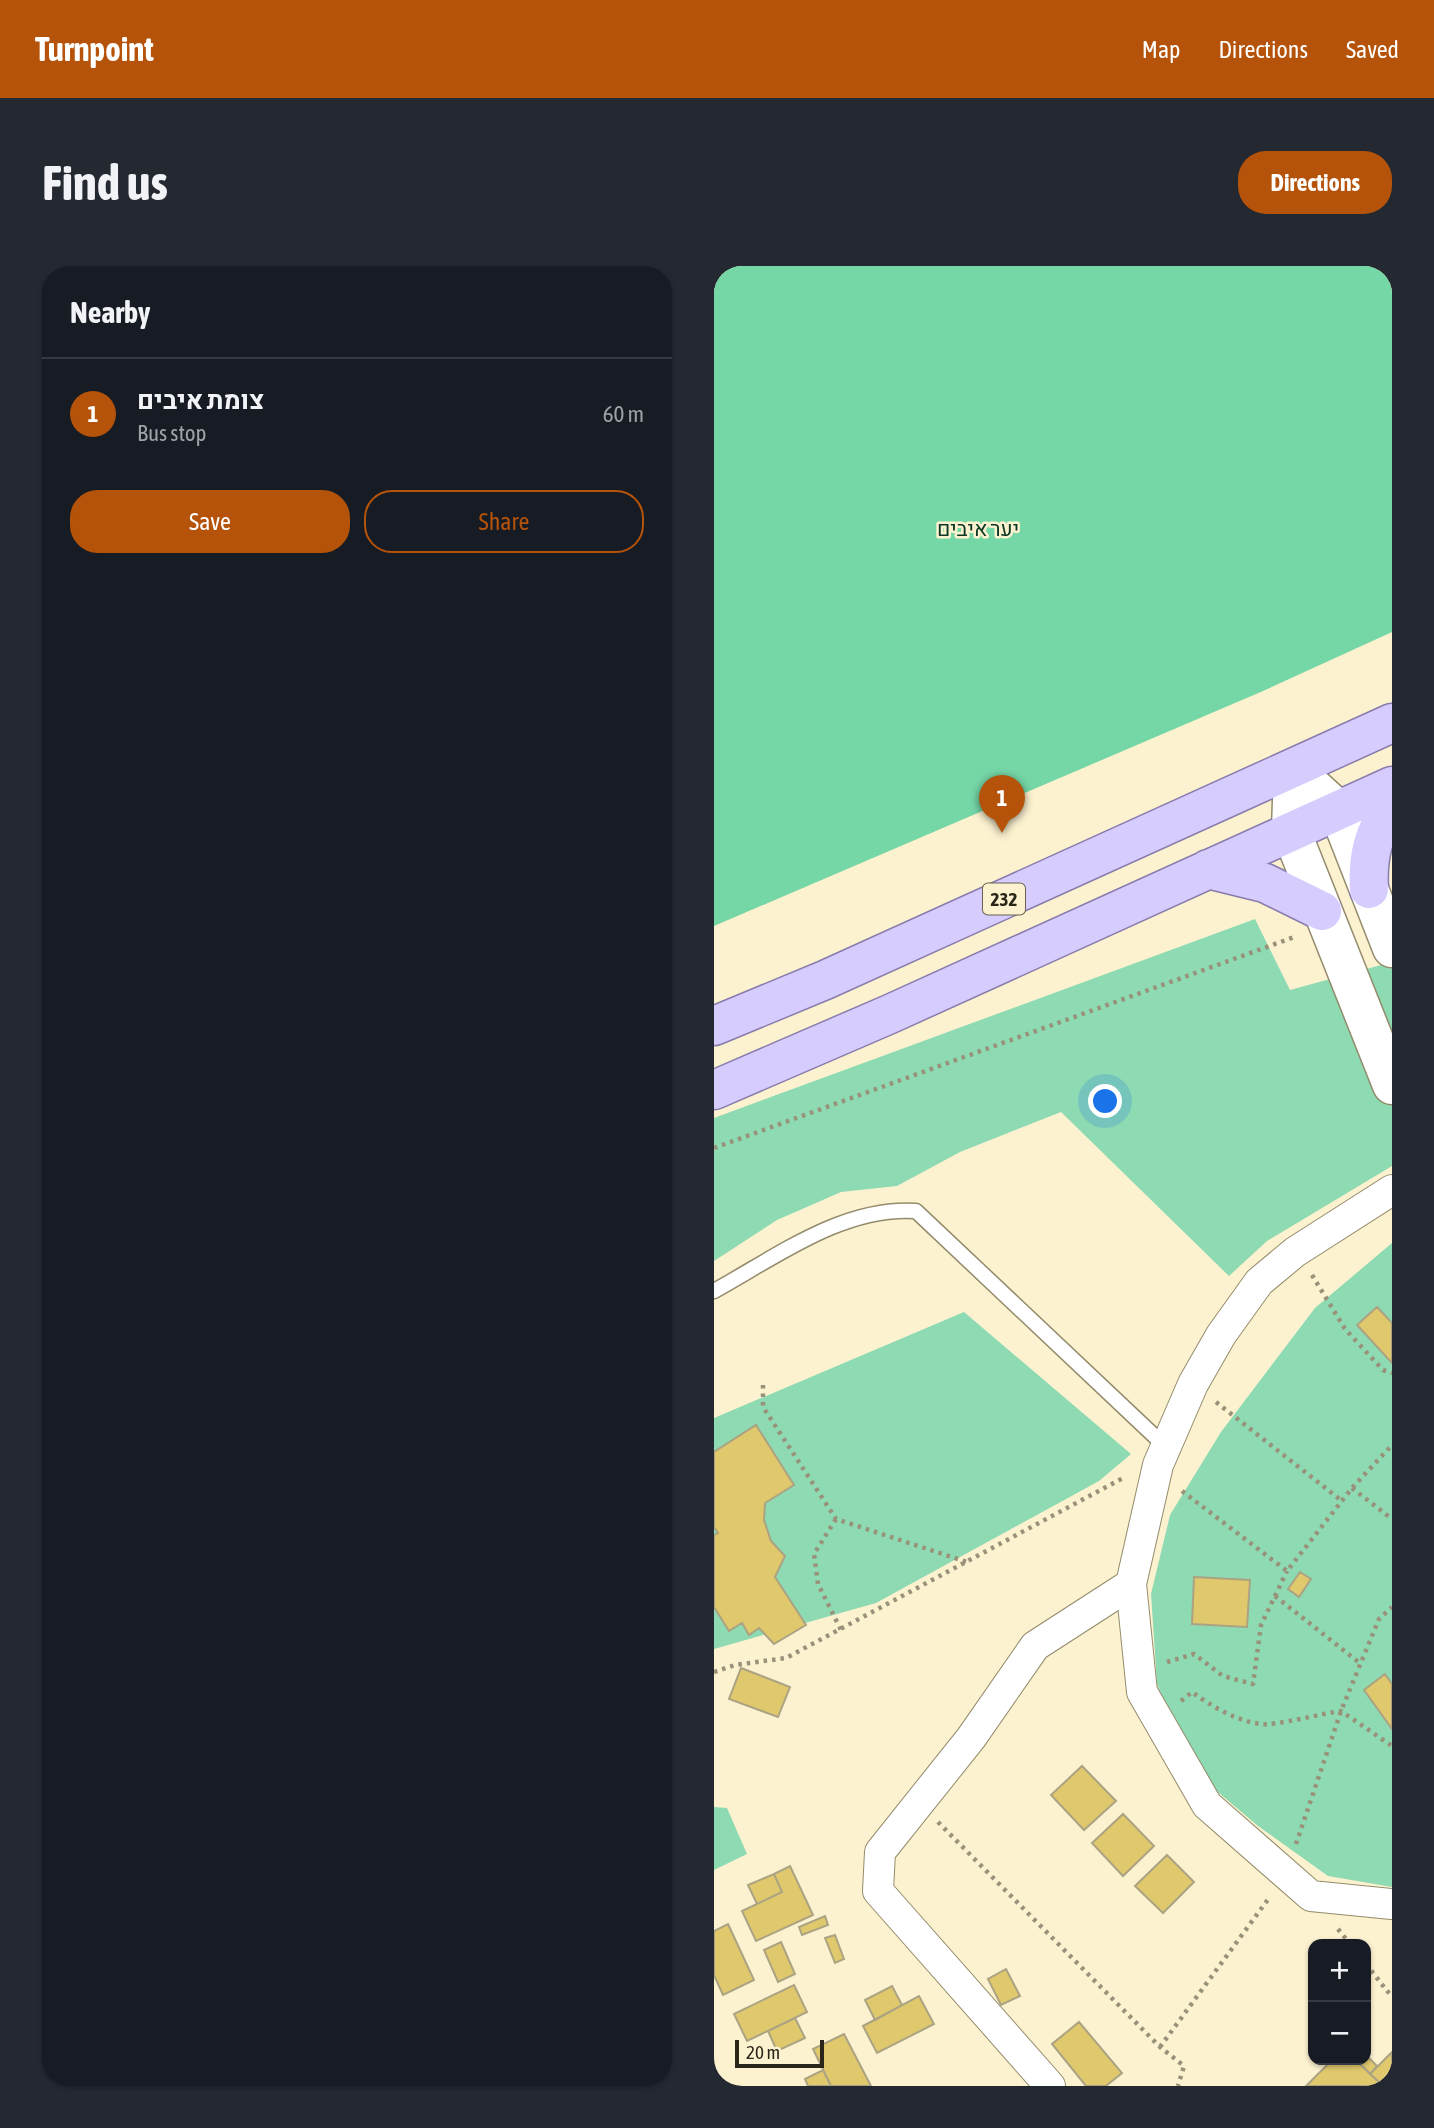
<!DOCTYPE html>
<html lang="en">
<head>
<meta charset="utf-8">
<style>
	:root { --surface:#171b24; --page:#242831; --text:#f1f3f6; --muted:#9ea1a6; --line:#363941; --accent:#b45309 }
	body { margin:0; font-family:"Asap Condensed",Heebo,sans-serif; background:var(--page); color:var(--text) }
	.controls { position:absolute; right:21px; bottom:21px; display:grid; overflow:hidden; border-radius:14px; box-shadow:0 2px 5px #0004 }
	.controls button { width:63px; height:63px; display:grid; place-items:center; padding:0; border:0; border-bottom:2px solid var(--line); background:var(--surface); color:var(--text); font:35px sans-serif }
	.scale { position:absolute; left:21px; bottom:18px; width:89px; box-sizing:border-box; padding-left:7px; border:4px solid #2a2619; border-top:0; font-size:19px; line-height:24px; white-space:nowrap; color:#2a2619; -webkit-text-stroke:5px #fcf2d0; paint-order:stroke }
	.you { position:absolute; left:392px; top:836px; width:24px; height:24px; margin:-18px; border:5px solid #fff; border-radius:50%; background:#1a73e8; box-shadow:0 0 0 10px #1a73e833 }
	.badge { display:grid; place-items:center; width:46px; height:46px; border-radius:50%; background:var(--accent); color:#fff; font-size:23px; font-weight:700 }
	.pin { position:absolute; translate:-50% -58px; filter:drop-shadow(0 2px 4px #0008) }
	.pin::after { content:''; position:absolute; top:37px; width:24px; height:21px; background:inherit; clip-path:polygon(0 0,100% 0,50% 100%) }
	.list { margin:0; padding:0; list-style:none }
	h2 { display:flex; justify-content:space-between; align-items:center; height:91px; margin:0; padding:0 28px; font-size:30px }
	h2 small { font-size:23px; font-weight:400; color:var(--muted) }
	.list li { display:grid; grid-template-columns:46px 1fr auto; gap:21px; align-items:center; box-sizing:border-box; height:112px; padding:0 28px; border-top:2px solid var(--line) }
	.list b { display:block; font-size:26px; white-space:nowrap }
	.list p { margin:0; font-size:23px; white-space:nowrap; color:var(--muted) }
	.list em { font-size:23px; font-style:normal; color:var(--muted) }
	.actions { display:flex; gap:14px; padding:21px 28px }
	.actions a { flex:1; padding:16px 0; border:2px solid var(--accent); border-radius:28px; text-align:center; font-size:24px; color:var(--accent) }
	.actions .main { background:var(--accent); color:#fff }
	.map { position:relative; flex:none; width:678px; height:1820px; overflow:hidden; border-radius:28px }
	header { display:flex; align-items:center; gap:42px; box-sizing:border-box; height:98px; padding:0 35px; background:var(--accent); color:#fff }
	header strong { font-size:33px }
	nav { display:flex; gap:38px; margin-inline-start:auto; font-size:24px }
	.intro { display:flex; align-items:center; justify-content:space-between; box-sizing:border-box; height:168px; padding:0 42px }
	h1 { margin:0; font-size:49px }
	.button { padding:18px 32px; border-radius:28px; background:var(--accent); color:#fff; font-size:24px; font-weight:700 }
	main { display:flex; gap:42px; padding:0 42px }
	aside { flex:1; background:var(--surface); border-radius:28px; box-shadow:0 2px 5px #0004 }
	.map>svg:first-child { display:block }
	.green { fill:#8ddab3 }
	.forest { fill:#75d6a6 }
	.building { fill:#e0c86d; stroke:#aba382; stroke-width:2 }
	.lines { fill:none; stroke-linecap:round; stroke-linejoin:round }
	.service-casing { stroke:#938b6b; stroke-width:17 }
	.minor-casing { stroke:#938b6b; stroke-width:32 }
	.secondary-casing { stroke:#938b6b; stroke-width:41 }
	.primary-casing { stroke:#887cad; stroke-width:41 }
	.path { stroke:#99927a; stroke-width:4.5; stroke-dasharray:3.5 5; stroke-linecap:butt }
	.service { stroke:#fff; stroke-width:14 }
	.minor { stroke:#fff; stroke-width:30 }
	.secondary { stroke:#fff; stroke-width:38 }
	.primary { stroke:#d6ccfd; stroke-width:38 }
	.labels { text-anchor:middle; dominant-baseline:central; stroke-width:5; stroke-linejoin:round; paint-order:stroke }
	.shield { fill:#fcf2d0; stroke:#696350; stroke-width:2 }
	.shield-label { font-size:19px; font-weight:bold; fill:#2a2619 }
	.park-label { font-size:21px; fill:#0a3623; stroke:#fcf2d0 }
</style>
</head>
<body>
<header>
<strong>Turnpoint</strong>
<nav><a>Map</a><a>Directions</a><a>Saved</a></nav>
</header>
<div class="intro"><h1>Find us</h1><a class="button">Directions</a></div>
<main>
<aside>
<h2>Nearby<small></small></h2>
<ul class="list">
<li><span class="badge">1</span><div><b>צומת איבים</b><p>Bus stop</p></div><em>60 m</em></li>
</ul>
<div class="actions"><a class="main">Save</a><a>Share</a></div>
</aside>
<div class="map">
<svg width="678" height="1820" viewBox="0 0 678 1820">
	<rect width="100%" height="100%" fill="#fcf2d0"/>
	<path class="green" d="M541,653L576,724L678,696V900L553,975L515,1010L347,846L246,886L183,920L127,926L63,954L0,995V852Z
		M678,977V1621L614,1610L544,1560L492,1516L464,1470L443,1418L437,1328L456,1249L507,1166L601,1042Z
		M250,1046L417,1188L385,1215L162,1337L0,1383V1152Z
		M0,1541L13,1542L33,1588L0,1604Z"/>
	<path class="forest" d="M0,0H678V366L549,425L0,660Z"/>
	<path class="building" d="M663,1041L678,1057V1097L643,1059Z
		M42,1159L80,1219L51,1237L50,1254L57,1275L71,1290L61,1311L92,1359L60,1378L45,1362L35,1369L28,1357L15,1365L0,1341V1269L4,1267L0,1261V1186Z
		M586,1306L597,1313L585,1331L574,1323Z
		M480,1311L536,1314L533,1361L478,1358Z
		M27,1402L76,1421L64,1451L15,1433Z
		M671,1408L678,1418V1463L650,1424Z
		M368,1500L402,1535L370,1564L337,1529Z
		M409,1548L440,1580L409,1610L378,1577Z
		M453,1589L480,1616L449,1647L421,1620Z
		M76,1600L99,1649L42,1675L28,1645L68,1626L60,1608Z
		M60,1608L68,1626L43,1638L34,1619Z
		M111,1650L114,1659L88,1669L85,1661Z
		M14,1658L40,1714L9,1729L0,1709V1665Z
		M121,1669L130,1693L121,1697L111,1672Z
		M67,1676L81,1708L64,1716L50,1684Z
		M292,1703L306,1730L287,1739L274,1713Z
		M80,1719L93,1746L33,1775L20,1748Z
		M178,1720L188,1739L161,1754L151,1734Z
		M205,1730L220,1758L163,1787L149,1760Z
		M81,1752L91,1772L63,1785L54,1765Z
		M365,1756L408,1807L392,1820H372L338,1778Z
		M130,1768L157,1820H117L99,1783Z
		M678,1786V1820H669L656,1808Z
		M652,1789L663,1800L656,1808L642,1794H652Z
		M618,1794H642L669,1820H592Z
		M109,1804L117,1820H94L91,1813Z"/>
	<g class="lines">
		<defs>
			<path id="service" d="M0,1025C62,991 129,940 202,945L452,1181"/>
			<path id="minor" d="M678,924L581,986L545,1016L507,1069L479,1118L444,1199L417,1318L428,1426L493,1539L597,1630L678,1638
				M336,1820L164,1625L166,1586L257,1472L321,1380L417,1318"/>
			<path id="secondary" d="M579,503L577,565L678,819
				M579,503L624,544L678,682"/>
			<path id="primary" d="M494,603L551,617L608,645
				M655,623C653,591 659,566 678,540
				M0,760L111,714L678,457
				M0,824L176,748L678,520"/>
		</defs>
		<use href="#service" class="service-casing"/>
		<use href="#minor" class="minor-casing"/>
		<use href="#secondary" class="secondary-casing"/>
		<use href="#primary" class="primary-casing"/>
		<path class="path" d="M0,882L583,670
			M598,1009L631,1063L669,1104L678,1107
			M49,1119V1141L122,1253L253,1296
			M502,1136L628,1235
			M638,1222L678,1253
			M468,1225L573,1305L638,1222L678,1179
			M122,1253L100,1288L104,1318L127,1364
			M561,1330L647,1398
			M453,1396L480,1388L509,1410L539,1418L547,1359L573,1305
			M0,1406L21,1399L72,1392L411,1211
			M467,1435L478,1426C497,1440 522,1455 547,1458C561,1460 610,1447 627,1445L678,1480
			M224,1556L446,1781L470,1800L464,1820
			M582,1578L627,1445L665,1353L678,1341
			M624,1663L636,1678
			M652,1698L678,1731
			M446,1781L555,1632"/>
		<use href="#service" class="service"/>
		<use href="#minor" class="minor"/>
		<use href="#secondary" class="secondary"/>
		<use href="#primary" class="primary"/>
	</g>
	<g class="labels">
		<rect class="shield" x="269" y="617.5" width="42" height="31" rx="5"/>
		<g class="shield-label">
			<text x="290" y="633">232</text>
		</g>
		<g class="park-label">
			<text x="264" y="262">יער איבים</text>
		</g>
	</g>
</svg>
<div class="controls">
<button>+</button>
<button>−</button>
</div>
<div class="scale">20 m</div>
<div class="you"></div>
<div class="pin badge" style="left:288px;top:567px">1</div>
</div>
</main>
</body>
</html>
